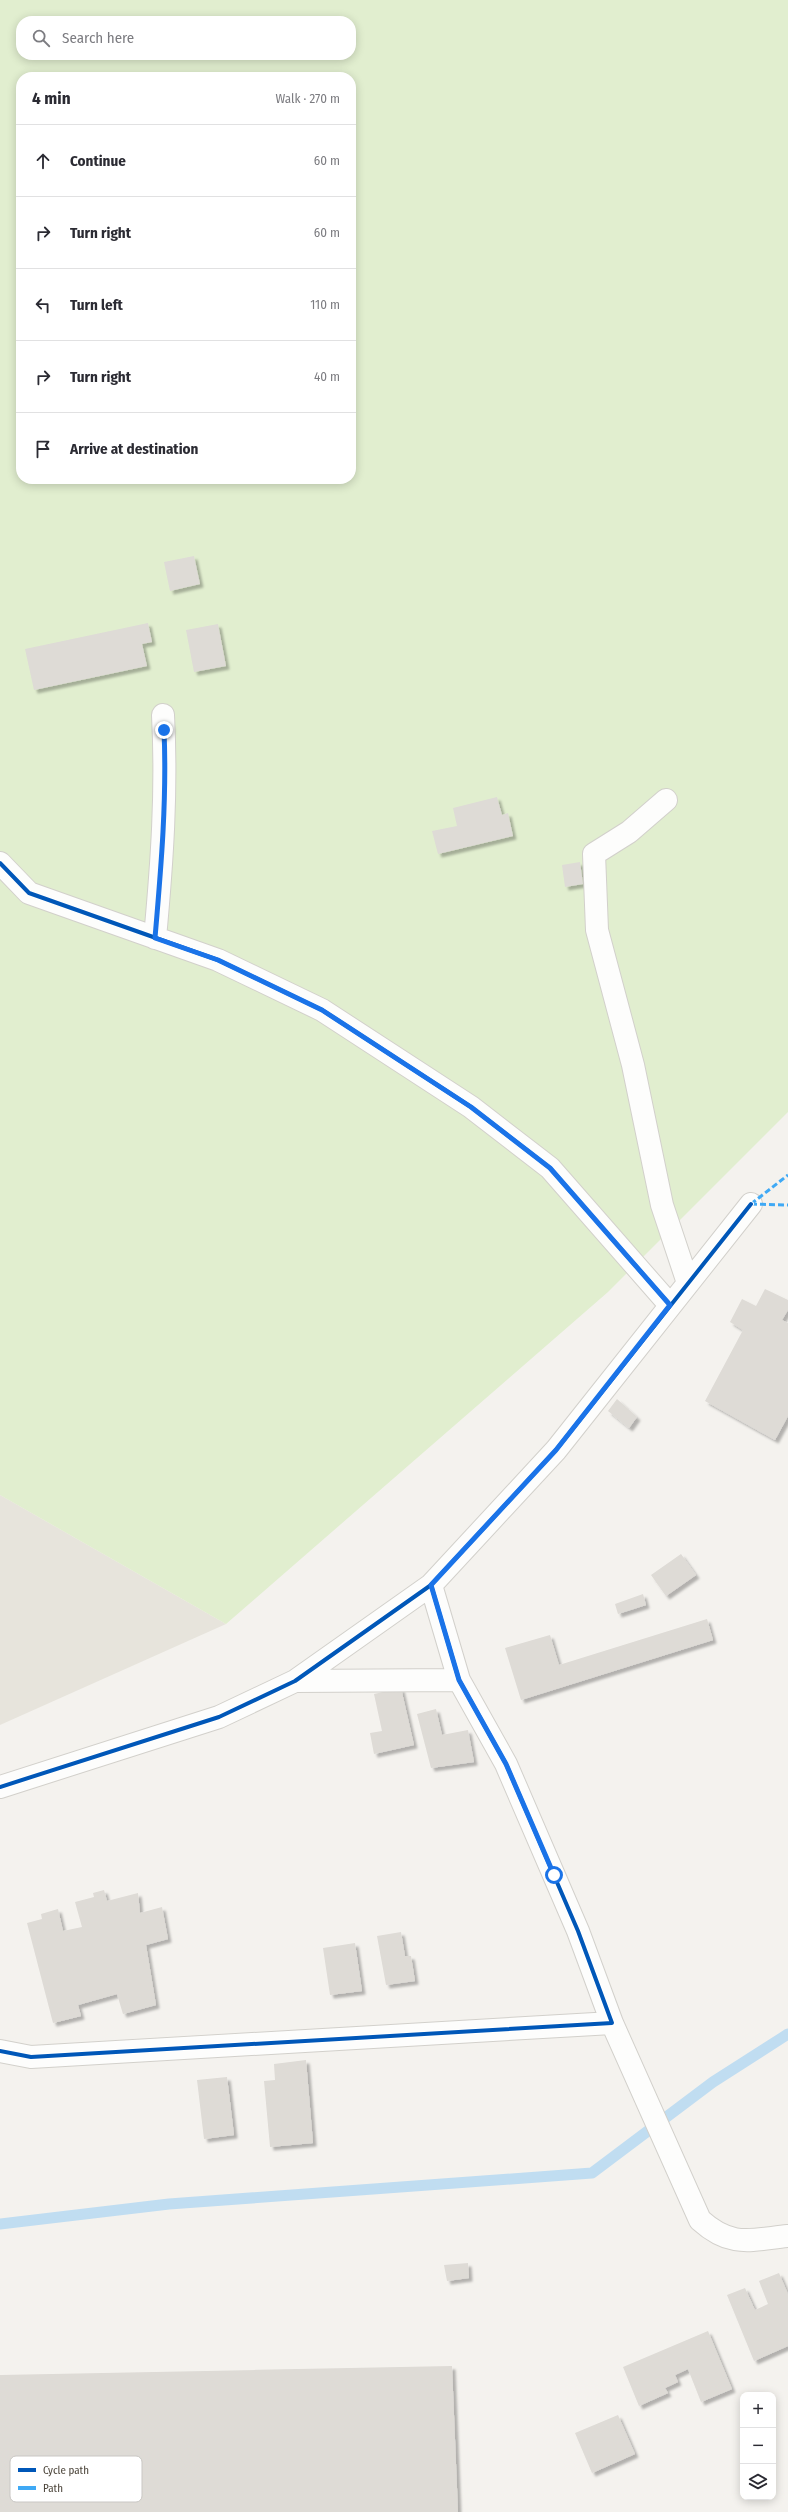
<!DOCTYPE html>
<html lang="en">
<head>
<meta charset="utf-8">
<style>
	:root { --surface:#fff; --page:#f2f2f3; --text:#2b2b33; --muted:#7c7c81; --line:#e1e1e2 }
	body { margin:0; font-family:"Fira Sans Condensed",sans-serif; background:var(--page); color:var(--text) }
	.controls { position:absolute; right:12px; bottom:12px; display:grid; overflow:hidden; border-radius:8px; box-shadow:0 2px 10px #0003 }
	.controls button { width:36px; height:36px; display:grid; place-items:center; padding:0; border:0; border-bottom:1px solid var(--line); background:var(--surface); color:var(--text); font:20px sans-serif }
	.stop { position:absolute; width:12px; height:12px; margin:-9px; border:3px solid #1a73e8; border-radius:50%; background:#fff }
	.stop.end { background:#1a73e8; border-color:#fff; box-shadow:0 1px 4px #0008 }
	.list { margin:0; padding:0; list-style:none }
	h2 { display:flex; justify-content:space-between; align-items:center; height:52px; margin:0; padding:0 16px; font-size:17px }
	h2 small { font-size:13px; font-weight:400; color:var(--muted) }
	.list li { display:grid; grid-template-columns:26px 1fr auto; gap:12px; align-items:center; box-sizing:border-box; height:72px; padding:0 16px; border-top:1px solid var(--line) }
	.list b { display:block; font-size:15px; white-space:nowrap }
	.list em { font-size:13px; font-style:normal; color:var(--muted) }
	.icon { flex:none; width:22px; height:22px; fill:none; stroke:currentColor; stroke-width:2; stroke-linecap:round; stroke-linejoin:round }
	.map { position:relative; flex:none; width:788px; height:2512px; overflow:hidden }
	.search { position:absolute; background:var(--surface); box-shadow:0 2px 10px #0003; left:16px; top:16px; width:340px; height:44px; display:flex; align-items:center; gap:10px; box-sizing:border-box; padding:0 14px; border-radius:16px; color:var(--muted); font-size:15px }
	.panel { position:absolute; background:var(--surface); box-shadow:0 2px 10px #0003; left:16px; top:72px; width:340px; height:412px; border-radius:16px }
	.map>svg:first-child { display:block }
	.residential { fill:#e7e4dc }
	.green { fill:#e1eecf; fill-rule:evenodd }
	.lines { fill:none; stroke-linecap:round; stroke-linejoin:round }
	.stream { stroke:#c0ddf1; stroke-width:11 }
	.building { fill:#dedbd6; filter:url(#shadow) }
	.minor-casing { stroke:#d2d0cb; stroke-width:24 }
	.minor { stroke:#fdfdfc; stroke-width:22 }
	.quiet { stroke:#3fa9f5; stroke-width:3; stroke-dasharray:6 3; stroke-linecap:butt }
	.cycleway-casing { stroke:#fff; stroke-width:6 }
	.cycleway { stroke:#0057b8; stroke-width:4 }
	.route { stroke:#1a73e8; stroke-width:5 }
	.key { fill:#fff; stroke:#c9c7c4; stroke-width:1 }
	.key-label { font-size:11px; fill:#4b4439 }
</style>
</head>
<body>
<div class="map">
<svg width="788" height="2512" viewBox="0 0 788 2512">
	<defs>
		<filter id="shadow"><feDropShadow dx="3.5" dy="3.5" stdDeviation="1" flood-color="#0004"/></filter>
	</defs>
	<rect width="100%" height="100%" fill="#f4f2ee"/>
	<path class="residential" d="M0,1495L226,1624L0,1725Z"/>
	<path class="green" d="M0,0H788V1112L608,1292L226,1624L0,1495ZM21,21H351V55H21ZM21,77H351V479H21Z"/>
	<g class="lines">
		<path class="stream" d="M0,2224L169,2204L592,2173L713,2082L788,2034"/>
	</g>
	<path class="building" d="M194,556L200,584L170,591L164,562Z
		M148,623L152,642L142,644L147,666L34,690L25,649Z
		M218,624L226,666L194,672L186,630Z
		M497,797L502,815L508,813L513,836L438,854L432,831L457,826L453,808Z
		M580,862L583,884L565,887L562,865Z
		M765,1289L788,1300V1310L782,1320L788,1323V1416L775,1440L705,1401L743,1330L730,1322L742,1299L756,1306Z
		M617,1399L637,1417L629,1428L608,1411Z
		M681,1554L696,1575L666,1596L651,1575Z
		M643,1594L646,1605L618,1614L615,1604Z
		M707,1619L713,1640L521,1700L505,1648L550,1635L559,1665Z
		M401,1688L414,1745L374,1754L370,1733L382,1731L374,1694Z
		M436,1709L442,1735L468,1730L474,1762L431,1768L417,1714Z
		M104,1890L107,1901L138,1893L140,1913L162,1907L168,1939L146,1945L156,2005L123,2014L117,1994L78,2005L81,2016L53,2023L27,1923L42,1919L41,1914L58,1909L63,1931L82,1927L75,1902L94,1897L93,1893Z
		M401,1932L405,1956H411L415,1981L386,1985L377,1936Z
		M355,1943L362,1991L330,1995L323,1948Z
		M306,2060L313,2143L270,2147L264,2081L275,2080L274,2064Z
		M227,2077L234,2135L204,2139L197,2080Z
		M468,2263L469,2278L447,2281L444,2265Z
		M779,2273L788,2294V2346L754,2361L727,2295L745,2288L755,2310L768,2304L759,2281Z
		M708,2331L732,2389L701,2402L688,2369L675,2375L678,2382L665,2388L668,2393L639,2406L623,2367Z
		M452,2366L458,2512H0V2375Z
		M618,2415L635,2454L592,2473L575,2433Z"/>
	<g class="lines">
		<defs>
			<path id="minor" d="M666,800L629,832L594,854L597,930L633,1065L662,1205L688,1283
				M0,863L29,893L218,960L322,1010L471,1107L550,1168L670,1305
				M155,938C162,862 167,791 163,715
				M295,1681L459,1680
				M0,1787L219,1717L295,1681L431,1585L556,1450L751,1204
				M612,2023L700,2220C731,2248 750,2240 788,2236
				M0,2051L31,2057L612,2023L578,1931L506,1764L459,1680L431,1585"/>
		</defs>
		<use href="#minor" class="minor-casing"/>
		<use href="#minor" class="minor"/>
		<path class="quiet" d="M751,1204L788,1175
			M751,1204L788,1205"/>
		<defs>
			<path id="cycleway" d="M0,863L29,893L218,960L322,1010L471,1107L550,1168L670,1305
				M0,1787L219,1717L295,1681L431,1585L556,1450L751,1204
				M0,2051L31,2057L612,2023L578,1931L506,1764L459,1680L431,1585"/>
		</defs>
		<use href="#cycleway" class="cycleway-casing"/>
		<use href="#cycleway" class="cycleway"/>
	</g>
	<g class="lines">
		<path class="route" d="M164,730C167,800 161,868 155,938L218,960L322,1010L471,1107L550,1168L670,1305L556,1450L431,1585L459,1680L506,1764L554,1875"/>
	</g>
	<rect x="10" y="2456" width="132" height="46" rx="6" class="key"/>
	<rect x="18" y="2468" width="18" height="4" fill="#0057b8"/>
	<rect x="18" y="2486" width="18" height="4" fill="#3fa9f5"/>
	<g class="key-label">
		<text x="43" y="2474">Cycle path</text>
		<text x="43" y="2492">Path</text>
	</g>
</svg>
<div class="controls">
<button>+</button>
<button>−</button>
<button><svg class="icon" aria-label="layers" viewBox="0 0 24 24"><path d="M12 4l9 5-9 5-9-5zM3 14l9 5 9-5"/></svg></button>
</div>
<div class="stop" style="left:554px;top:1875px"></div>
<div class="stop end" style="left:164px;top:730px"></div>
<div class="search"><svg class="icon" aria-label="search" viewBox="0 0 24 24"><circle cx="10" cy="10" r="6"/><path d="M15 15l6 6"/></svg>Search here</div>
<section class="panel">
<h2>4 min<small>Walk · 270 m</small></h2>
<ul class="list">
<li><svg class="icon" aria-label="ahead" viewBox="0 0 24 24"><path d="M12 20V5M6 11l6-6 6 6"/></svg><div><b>Continue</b></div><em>60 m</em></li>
<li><svg class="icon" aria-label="right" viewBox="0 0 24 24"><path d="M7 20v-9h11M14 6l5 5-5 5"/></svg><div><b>Turn right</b></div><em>60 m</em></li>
<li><svg class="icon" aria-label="left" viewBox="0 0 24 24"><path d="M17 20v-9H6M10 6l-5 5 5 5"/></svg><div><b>Turn left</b></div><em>110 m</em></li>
<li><svg class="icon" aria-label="right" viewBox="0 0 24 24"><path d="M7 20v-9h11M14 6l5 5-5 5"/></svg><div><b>Turn right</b></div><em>40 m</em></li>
<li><svg class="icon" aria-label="arrive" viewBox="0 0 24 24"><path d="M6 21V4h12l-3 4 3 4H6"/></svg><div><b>Arrive at destination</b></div></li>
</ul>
</section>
</div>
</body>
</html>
